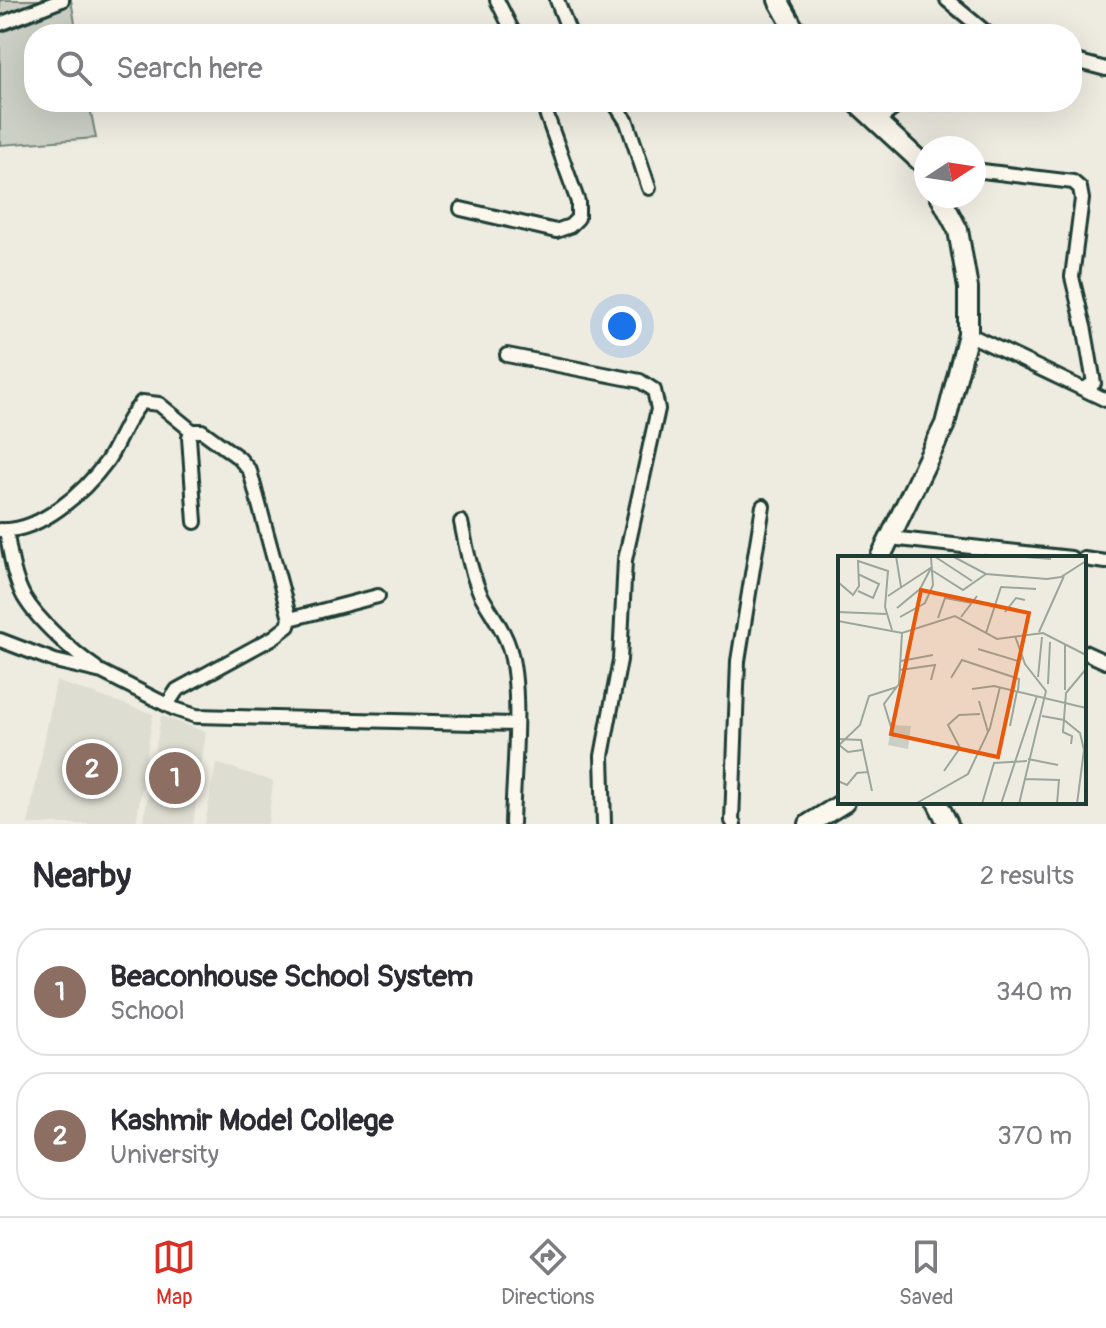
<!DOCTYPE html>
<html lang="en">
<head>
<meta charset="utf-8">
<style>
	:root { --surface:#fff; --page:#f2f2f3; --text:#2b2b33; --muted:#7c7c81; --line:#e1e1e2; --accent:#d93025 }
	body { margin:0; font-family:Pangolin,sans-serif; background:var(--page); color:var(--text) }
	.compass { position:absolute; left:914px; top:136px; width:72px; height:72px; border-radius:50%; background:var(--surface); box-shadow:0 8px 32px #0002; rotate:78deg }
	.you { position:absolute; left:622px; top:326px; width:28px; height:28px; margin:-20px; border:6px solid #fff; border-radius:50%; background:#1a73e8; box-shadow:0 0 0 12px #1a73e833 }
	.badge { display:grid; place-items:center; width:52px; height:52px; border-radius:50%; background:var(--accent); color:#fff; font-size:26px; font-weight:700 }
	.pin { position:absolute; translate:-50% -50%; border:4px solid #fff; box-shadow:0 2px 8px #0006 }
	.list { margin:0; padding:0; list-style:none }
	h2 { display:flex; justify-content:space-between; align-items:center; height:104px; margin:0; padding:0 32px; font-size:34px }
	h2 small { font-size:26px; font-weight:400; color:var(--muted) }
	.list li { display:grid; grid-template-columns:52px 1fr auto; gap:24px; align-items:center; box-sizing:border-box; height:128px; margin:0 16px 16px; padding:0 16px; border:2px solid var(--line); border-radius:32px }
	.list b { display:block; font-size:30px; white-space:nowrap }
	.list p { margin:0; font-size:26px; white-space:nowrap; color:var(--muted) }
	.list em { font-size:26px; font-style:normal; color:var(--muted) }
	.icon { flex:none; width:44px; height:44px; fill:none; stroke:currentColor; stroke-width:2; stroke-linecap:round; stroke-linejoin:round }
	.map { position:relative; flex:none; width:1106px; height:824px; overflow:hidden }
	.search { position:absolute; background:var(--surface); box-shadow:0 8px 32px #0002; left:24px; right:24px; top:24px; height:88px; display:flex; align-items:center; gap:20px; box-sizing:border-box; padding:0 28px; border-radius:32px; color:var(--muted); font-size:30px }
	.sheet { height:392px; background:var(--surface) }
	nav { display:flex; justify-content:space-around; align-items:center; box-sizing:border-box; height:112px; border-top:2px solid var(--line); background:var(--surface); font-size:22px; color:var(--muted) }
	nav a { display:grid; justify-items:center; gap:4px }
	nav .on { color:var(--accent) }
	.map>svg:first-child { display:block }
	.built { fill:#ddddd2 }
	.green { fill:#cbcfc4; stroke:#75867c; stroke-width:2 }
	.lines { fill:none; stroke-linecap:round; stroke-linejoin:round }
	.street-casing { stroke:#1f3d34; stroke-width:18 }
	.secondary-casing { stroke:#1f3d34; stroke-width:24 }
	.street { stroke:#fbf7ec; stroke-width:12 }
	.secondary { stroke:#fbf7ec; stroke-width:18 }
	.inset-road { fill:none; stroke:#9ba69c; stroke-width:2 }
	.view { fill:#e8590c; fill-opacity:0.15; stroke:#e8590c; stroke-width:4 }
	.inset-edge { fill:none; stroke:#1f3d34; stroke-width:4 }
</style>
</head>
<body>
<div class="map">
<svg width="1106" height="824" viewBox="0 0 1106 824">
	<rect width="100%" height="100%" fill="#eeece1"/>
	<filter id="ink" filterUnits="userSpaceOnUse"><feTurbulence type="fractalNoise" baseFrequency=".0125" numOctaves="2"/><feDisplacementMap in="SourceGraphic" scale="16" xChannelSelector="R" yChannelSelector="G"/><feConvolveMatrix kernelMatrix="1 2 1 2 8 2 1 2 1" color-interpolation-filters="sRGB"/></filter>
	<g filter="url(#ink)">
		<path class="built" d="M56,681L153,714L136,824H28Z
			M161,716L206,732L193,824H143Z
			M216,763L273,781L268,824H205Z"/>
		<path class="green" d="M0,0H71L77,34H34V102H89L96,138L0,145Z"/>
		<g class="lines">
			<defs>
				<path id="street" d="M497,0L514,34
					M557,0L570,34
					M947,0L988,34
					M0,24L62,0
					M1072,60L1106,69
					M614,102L627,122L649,188
					M876,122L902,102
					M974,170L1073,182L1080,188L1082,199L1072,277L1085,331L1094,383L1084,389
					M461,209L556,231L570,226L578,218V202L542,102
					M968,334L1106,400
					M507,355L640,381L654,390L658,409L625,560L620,660L602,756L604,824
					M192,431L189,437L195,522
					M461,522C466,546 470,570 480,593C489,611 503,627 509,647C523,692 513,775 512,824
					M0,530C40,533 85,491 107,461C120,441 126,419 142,402L159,404L192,431H202L239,458L250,471L290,619
					M6,530C10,552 13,577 24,597C38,621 73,652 96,668
					M890,538L1071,558
					M1084,559L1106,562
					M0,640L55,661L102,672L175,709L196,716L514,724
					M1084,652L1106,662
					M167,705L177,690L274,637L288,626L290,619L378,596
					M734,824L732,821L738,661L763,506"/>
				<path id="secondary" d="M778,0L797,34
					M856,102L923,164L926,170
					M880,558L945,424L968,334V288L958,230L940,196
					M937,802L948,824
					M809,824L845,802"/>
			</defs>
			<use href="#street" class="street-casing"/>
			<use href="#secondary" class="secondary-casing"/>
			<use href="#street" class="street"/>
			<use href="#secondary" class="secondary"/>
		</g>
	</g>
	<g transform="translate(838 556)">
		<rect width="248" height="248" fill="#eeece1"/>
		<path d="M54,169L73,170L70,193L50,189Z" fill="#cbcfc4"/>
		<path class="inset-road" d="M58,0L63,31M96,0L134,25M114,0L148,18L209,23L223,21L248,5M174,0L213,3M95,15L125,34L148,18M248,25V55M0,26L15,39L21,30L20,5L50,15L47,51L54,74M20,35L35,42L41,28L20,18M50,40L94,11M59,52L82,33L93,12M0,56L48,58M167,56L178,42L187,44M62,61L87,47L95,29L93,1M123,61L139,40M100,62L107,42L134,47M0,65L64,77L117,60L159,83L205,77L248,99M201,76L226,20M148,77L163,31L198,33M177,80L187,108L208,135L181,248M227,88V134M140,93L180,105L184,102M63,105L95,99M62,114L97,109L93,124M200,121L204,81M113,122L124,104L181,123L180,135M210,128L212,86M134,133L156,130L248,152M141,145L150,176M204,160L226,164L242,177L246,194L239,248M172,170L179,135M56,181L46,148L61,128L64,77M0,183L23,184L34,235M233,188L234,180L225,176L228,137L248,113M1,189L10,196L24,194M0,190L22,169L31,140L59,131M190,203L220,209M106,215L122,192L110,169L121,159L142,158M187,223L221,224L219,248M0,225L9,229L19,217L30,216M77,248L130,218L152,172L162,131M144,248L156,207L189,205M163,248L199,140"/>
		<path class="view" d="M83,34L191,57L160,201L53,178Z"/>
		<rect width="248" height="248" class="inset-edge"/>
	</g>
</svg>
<svg class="compass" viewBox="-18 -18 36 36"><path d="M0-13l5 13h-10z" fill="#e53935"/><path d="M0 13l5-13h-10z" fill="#7c7c81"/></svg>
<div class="you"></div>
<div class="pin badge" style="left:175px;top:778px;background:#8d6e63">1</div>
<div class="pin badge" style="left:92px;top:769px;background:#8d6e63">2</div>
<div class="search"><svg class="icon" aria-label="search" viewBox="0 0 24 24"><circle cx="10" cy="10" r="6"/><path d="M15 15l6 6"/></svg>Search here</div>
</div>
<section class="sheet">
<h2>Nearby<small>2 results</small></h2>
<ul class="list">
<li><span class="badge" style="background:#8d6e63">1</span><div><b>Beaconhouse School System</b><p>School</p></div><em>340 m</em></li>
<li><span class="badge" style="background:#8d6e63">2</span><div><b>Kashmir Model College</b><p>University</p></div><em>370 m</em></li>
</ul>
</section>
<nav>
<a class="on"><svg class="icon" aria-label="map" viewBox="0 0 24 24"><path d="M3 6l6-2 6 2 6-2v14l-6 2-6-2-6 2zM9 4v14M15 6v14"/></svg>Map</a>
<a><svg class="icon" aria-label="directions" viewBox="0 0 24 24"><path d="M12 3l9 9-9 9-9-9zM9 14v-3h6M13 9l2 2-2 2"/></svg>Directions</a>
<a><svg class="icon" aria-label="saved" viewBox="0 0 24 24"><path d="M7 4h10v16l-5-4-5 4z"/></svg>Saved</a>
</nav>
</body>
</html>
